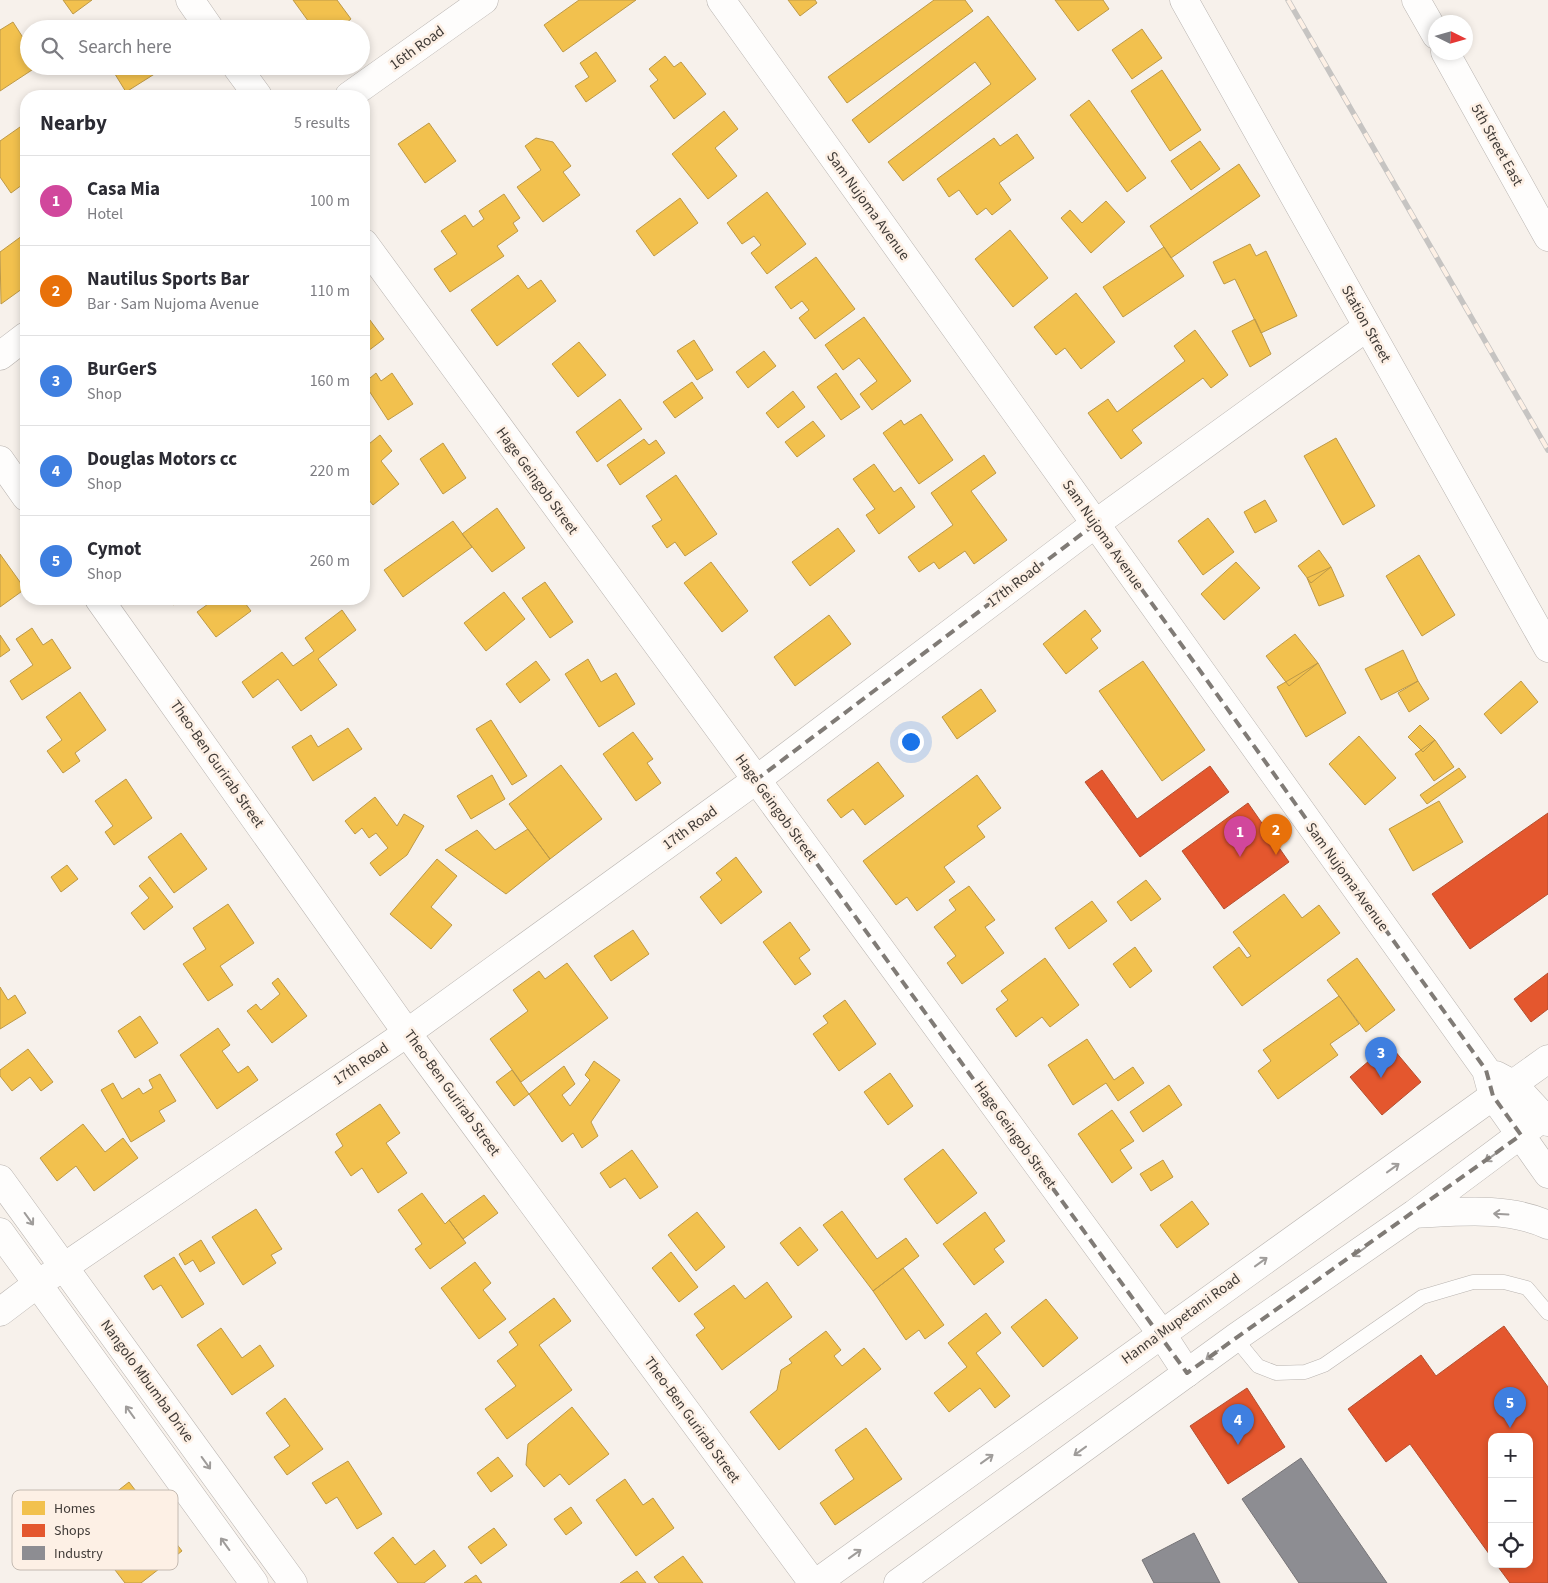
<!DOCTYPE html>
<html lang="en">
<head>
<meta charset="utf-8">
<style>
	:root { --surface:#fff; --page:#f7f7f7; --text:#2b2b33; --muted:#7c7c81; --line:#e1e1e2; --accent:#807b76 }
	body { margin:0; font-family:"Source Sans 3",sans-serif; background:var(--page); color:var(--text) }
	.controls { position:absolute; right:15px; bottom:15px; display:grid; overflow:hidden; border-radius:10px; box-shadow:0 2px 8px #0003 }
	.controls button { width:45px; height:45px; display:grid; place-items:center; padding:0; border:0; border-bottom:1px solid var(--line); background:var(--surface); color:var(--text); font:25px sans-serif }
	.compass { position:absolute; left:1428px; top:15px; width:45px; height:45px; border-radius:50%; background:var(--surface); box-shadow:0 2px 8px #0003; rotate:95deg }
	.you { position:absolute; left:910px; top:741px; width:18px; height:18px; margin:-12px; border:4px solid #fff; border-radius:50%; background:#1a73e8; box-shadow:0 0 0 8px #1a73e833 }
	.badge { display:grid; place-items:center; width:32px; height:32px; border-radius:50%; background:var(--accent); color:#fff; font-size:16px; font-weight:700 }
	.pin { position:absolute; translate:-50% -41px; filter:drop-shadow(0 1px 2px #0008) }
	.pin::after { content:''; position:absolute; top:26px; width:18px; height:15px; background:inherit; clip-path:polygon(0 0,100% 0,50% 100%) }
	.list { margin:0; padding:0; list-style:none }
	h2 { display:flex; justify-content:space-between; align-items:center; height:65px; margin:0; padding:0 20px; font-size:21px }
	h2 small { font-size:16px; font-weight:400; color:var(--muted) }
	.list li { display:grid; grid-template-columns:32px 1fr auto; gap:15px; align-items:center; box-sizing:border-box; height:90px; padding:0 20px; border-top:1px solid var(--line) }
	.list b { display:block; font-size:19px; white-space:nowrap }
	.list p { margin:0; font-size:16px; white-space:nowrap; color:var(--muted) }
	.list em { font-size:16px; font-style:normal; color:var(--muted) }
	.icon { flex:none; width:28px; height:28px; fill:none; stroke:currentColor; stroke-width:2; stroke-linecap:round; stroke-linejoin:round }
	.map { position:relative; flex:none; width:1548px; height:1583px; overflow:hidden }
	.search { position:absolute; background:var(--surface); box-shadow:0 2px 8px #0003; left:20px; top:20px; width:350px; height:55px; display:flex; align-items:center; gap:12px; box-sizing:border-box; padding:0 18px; border-radius:28px; color:var(--muted); font-size:19px }
	.panel { position:absolute; background:var(--surface); box-shadow:0 2px 8px #0003; left:20px; top:90px; width:350px; height:515px; border-radius:20px }
	.map>svg:first-child { display:block }
	.homes { fill:#f2c14e; stroke:#bd9947 }
	.shops { fill:#e4572e; stroke:#b34f31 }
	.industry { fill:#8d8d92; stroke:#767477 }
	.lines { fill:none; stroke-linecap:round; stroke-linejoin:round }
	.lane-casing { stroke:#b9b4b0; stroke-width:15 }
	.street-casing { stroke:#b9b4b0; stroke-width:29 }
	.secondary-casing { stroke:#b9b4b0; stroke-width:29 }
	.lane { stroke:#fefdfc; stroke-width:14 }
	.street { stroke:#fefdfc; stroke-width:28 }
	.secondary { stroke:#fefdfc; stroke-width:28 }
	.rail-casing { stroke:#c6c4c2; stroke-width:5.5 }
	.rail { stroke:#fdf0e5; stroke-width:4; stroke-dasharray:11; stroke-linecap:butt }
	.oneway { stroke:#9f9c9a }
	.marked { fill:none; stroke:#807b76; stroke-width:4; stroke-dasharray:10 6; stroke-linejoin:round }
	.labels { text-anchor:middle; dominant-baseline:central; stroke-width:5; stroke-linejoin:round; paint-order:stroke }
	.street-label { font-size:15px; fill:#403b37; stroke:#fdf0e5 }
	.key { fill:#fdf0e5; stroke:#c4bab1; stroke-width:1 }
	.key-label { font-size:14px; fill:#403b37 }
</style>
</head>
<body>
<div class="map">
<svg width="1548" height="1583" viewBox="0 0 1548 1583">
	<rect width="100%" height="100%" fill="#f7f1eb"/>
	<path class="homes" d="M63,0H92L73,14Z
		M293,0H337L351,19L338,29H314Z
		M579,0H636L563,52L544,25Z
		M788,0H815L817,3L800,16Z
		M934,0H965L973,11L847,103L828,77Z
		M1055,0H1103L1109,9L1078,31Z
		M988,16L1036,79L903,181L888,162L991,84L975,62L869,143L852,120Z
		M13,22L29,47V66H38L0,91V30Z
		M1142,29L1162,58L1132,79L1112,50Z
		M596,52L616,81L586,102L575,86L589,77L580,63Z
		M665,56L674,67L681,62L706,94L674,119L650,86L658,80L649,69Z
		M110,66H163L164,68L126,92Z
		M1162,70L1201,130L1170,151L1131,91Z
		M1089,100L1146,178L1127,192L1070,115Z
		M724,111L738,129L715,148L737,176L708,199L672,154Z
		M429,123L456,161L425,183L398,144Z
		M20,127L26,136V182L11,193L0,177V141Z
		M1017,134L1034,158L999,183L1011,200L992,215L986,208L977,215L959,190L949,197L937,179L994,138L1000,146Z
		M536,138L553,142L571,166L563,172L580,195L543,222L517,187L541,170L525,146Z
		M1200,141L1220,169L1191,190L1171,161Z
		M1239,164L1260,196L1171,258L1150,226Z
		M767,192L806,244L767,274L751,253L761,245L754,236L742,244L727,223Z
		M504,194L520,218L513,223L518,231L497,246L504,256L450,292L434,269L457,254L441,231L465,215L473,227L484,219L479,211Z
		M680,198L698,223L654,256L636,231Z
		M1106,201L1125,222L1091,253L1061,218L1070,210L1082,223Z
		M1010,230L1048,278L1013,307L975,259Z
		M26,233V286L1,304L0,252Z
		M1250,244L1256,256L1266,251L1297,316L1261,333L1235,279L1224,284L1213,262Z
		M1164,247L1184,276L1123,317L1103,287Z
		M816,257L855,309L815,339L799,318L809,310L802,301L791,309L775,287Z
		M518,275L528,289L541,280L556,301L497,346L471,310Z
		M1076,293L1115,342L1081,369L1065,348L1056,355L1034,327Z
		M364,312L384,339L364,354Z
		M864,317L911,381L872,410L860,394L877,381L859,358L843,370L825,345Z
		M1255,319L1271,354L1250,367L1232,331Z
		M1195,330L1228,375L1211,388L1203,378L1132,430L1142,443L1121,459L1088,413L1108,399L1117,412L1185,361L1174,346Z
		M694,340L713,370L697,380L677,351Z
		M579,342L606,375L578,397L552,364Z
		M764,351L776,366L748,388L736,372Z
		M376,373L381,381L392,373L413,404L388,420L364,383Z
		M836,373L860,407L841,420L817,387Z
		M692,382L703,398L675,418L663,402Z
		M793,391L805,407L778,428L766,413Z
		M620,399L642,429L597,462L576,432Z
		M921,414L953,460L919,484L883,433L901,420L904,425Z
		M813,421L825,436L797,457L785,442Z
		M380,435L392,451L381,461L399,484L373,505L364,494V448Z
		M1336,438L1375,506L1343,525L1304,456Z
		M644,439L649,445L656,440L665,453L620,485L607,465Z
		M443,443L466,478L443,494L420,459Z
		M984,455L996,473L971,491L1007,540L974,564L965,551L939,569L934,562L919,572L908,557L953,525L931,493Z
		M874,464L894,492L901,487L915,507L879,534L866,515L875,509L853,479Z
		M676,475L717,534L685,556L675,542L667,548L652,526L662,520L646,496Z
		M1265,500L1277,521L1255,533L1244,512Z
		M497,508L525,548L492,572L462,534Z
		M1208,518L1234,552L1203,575L1178,541Z
		M453,521L472,547L403,597L384,570Z
		M838,528L855,551L810,586L792,562Z
		M1319,550L1331,567L1311,583L1298,566Z
		M0,554L25,589L0,607Z
		M1419,555L1455,615L1422,636L1386,576Z
		M711,562L748,611L722,632L684,583Z
		M1236,562L1260,588L1224,620L1201,594Z
		M1331,567L1344,596L1319,606L1307,578Z
		M545,582L573,622L550,638L522,598Z
		M504,592L525,619L486,651L464,623Z
		M168,599H181L173,605Z
		M215,599H242L251,611L216,637L197,612Z
		M342,610L356,630L318,659L337,685L301,711L278,679L253,698L242,682L282,652L293,666L314,651L305,638Z
		M1085,610L1101,631L1091,639L1098,648L1066,674L1043,644Z
		M829,615L851,644L795,686L774,657Z
		M32,628L43,645L52,639L71,668L22,700L10,681L33,665L16,639Z
		M1295,634L1318,663L1289,686L1266,656Z
		M0,635L10,650L0,657Z
		M1403,650L1418,681L1381,700L1365,669Z
		M588,659L601,682L616,673L635,704L599,727L565,674Z
		M536,661L550,680L520,703L506,684Z
		M1143,661L1205,750L1162,781L1099,691Z
		M1318,663L1346,713L1306,737L1277,687Z
		M1418,681L1429,699L1409,712L1398,693Z
		M1521,681L1538,702L1501,734L1484,714Z
		M981,689L996,711L957,739L942,717Z
		M80,692L106,730L75,753L80,761L63,773L47,751L62,740L46,717Z
		M491,720L527,776L512,785L476,729Z
		M1420,725L1435,740L1423,752L1408,737Z
		M348,728L362,749L313,781L292,747L311,735L318,747Z
		M633,732L653,759L647,763L661,783L636,801L603,754Z
		M1359,736L1396,778L1365,805L1329,764Z
		M1435,740L1454,767L1434,781L1415,754Z
		M878,762L904,796L865,825L853,809L841,818L827,800Z
		M561,765L602,819L550,859L509,804Z
		M1459,768L1466,777L1427,804L1420,795Z
		M492,775L505,799L471,819L457,796Z
		M977,775L1001,808L977,826L985,837L944,867L955,882L917,911L907,897L896,905L863,861Z
		M126,779L152,818L114,845L105,832L113,826L95,801Z
		M375,797L397,826L404,814L424,826L407,855L380,876L370,863L388,848L376,833L369,838L362,828L355,834L345,821Z
		M1439,801L1463,842L1413,871L1389,829Z
		M528,829L550,859L506,894L445,850L477,830L495,850Z
		M181,833L207,869L174,893L148,857Z
		M736,857L762,892L721,924L700,897L722,880L716,873Z
		M437,859L457,876L431,907L452,925L431,949L390,914Z
		M67,865L78,879L61,892L51,877Z
		M150,877L173,907L144,930L131,913L149,898L139,886Z
		M1146,880L1161,899L1131,921L1117,902Z
		M969,886L995,920L985,927L1004,953L962,984L947,963L956,956L934,927L956,910L949,900Z
		M1284,894L1302,918L1319,905L1340,933L1242,1006L1213,967L1239,947L1247,958L1251,956L1233,932Z
		M1092,901L1107,921L1069,949L1055,928Z
		M228,904L254,943L220,966L233,985L208,1001L183,964L206,949L193,928Z
		M790,922L810,950L799,958L811,974L795,985L763,942Z
		M633,930L649,954L611,981L594,956Z
		M1135,947L1152,971L1130,988L1113,964Z
		M1045,958L1079,1005L1050,1027L1042,1017L1016,1037L996,1009L1008,1000L1001,991Z
		M1357,958L1395,1010L1366,1032L1327,980Z
		M567,963L608,1018L521,1082L490,1039L528,1011L513,990L539,971L545,979Z
		M278,978L307,1016L272,1043L247,1011L256,1004L261,1010L280,994L272,983Z
		M0,987L8,1000L15,995L26,1013L0,1029Z
		M1339,996L1359,1024L1330,1044L1338,1055L1278,1099L1258,1071L1271,1061L1263,1050Z
		M845,1000L876,1044L839,1071L813,1034L828,1023L823,1016Z
		M140,1016L158,1043L135,1058L118,1031Z
		M218,1028L230,1045L222,1051L238,1073L248,1066L258,1080L217,1109L180,1055Z
		M1087,1039L1114,1080L1133,1067L1144,1083L1118,1101L1106,1083L1073,1105L1048,1065Z
		M28,1049L53,1082L41,1091L30,1077L12,1091L0,1076V1070Z
		M594,1061L620,1080L591,1122L598,1136L582,1148L573,1133L562,1142L529,1094L564,1066L575,1084L562,1095L570,1106L590,1080L585,1075Z
		M512,1070L529,1094L514,1106L496,1082Z
		M890,1073L913,1106L888,1125L864,1092Z
		M160,1074L176,1101L159,1111L165,1121L131,1142L101,1090L113,1083L122,1099L139,1088L143,1094L153,1088L149,1080Z
		M1169,1085L1182,1105L1143,1132L1130,1112Z
		M380,1104L400,1133L386,1143L407,1173L378,1193L362,1168L351,1176L335,1152L343,1146L336,1134Z
		M1112,1110L1134,1141L1120,1150L1132,1168L1112,1183L1078,1134Z
		M83,1124L105,1152L123,1138L138,1158L94,1191L76,1166L57,1181L40,1158Z
		M943,1149L977,1193L937,1224L904,1179Z
		M632,1150L658,1187L640,1199L625,1178L610,1188L600,1173Z
		M1163,1160L1173,1177L1151,1191L1140,1174Z
		M422,1193L445,1224L449,1220L466,1243L430,1269L415,1249L422,1244L398,1210Z
		M484,1195L498,1213L463,1239L449,1220Z
		M1192,1201L1209,1224L1177,1248L1160,1225Z
		M256,1209L282,1249L271,1255L276,1263L243,1285L212,1237Z
		M842,1211L877,1259L906,1238L919,1256L873,1291L823,1225Z
		M697,1212L725,1247L696,1271L668,1235Z
		M985,1212L1005,1241L994,1249L1004,1262L974,1285L943,1244Z
		M800,1227L818,1250L798,1266L780,1243Z
		M201,1240L215,1263L200,1272L193,1260L185,1265L179,1254Z
		M671,1252L698,1287L679,1302L652,1268Z
		M174,1257L204,1304L182,1318L161,1285L153,1290L144,1276Z
		M475,1262L491,1283L483,1290L506,1319L479,1339L441,1288Z
		M903,1268L944,1325L925,1339L919,1330L906,1340L873,1291Z
		M767,1282L792,1317L722,1370L696,1335L705,1328L694,1314L734,1285L745,1299Z
		M554,1298L571,1321L539,1345L572,1390L507,1439L485,1409L516,1386L497,1361L518,1345L509,1332Z
		M1046,1299L1078,1338L1043,1367L1011,1327Z
		M986,1313L1001,1333L976,1353L1010,1396L995,1408L980,1388L949,1412L934,1393L967,1367L948,1343Z
		M221,1328L242,1358L260,1345L274,1366L232,1395L197,1345Z
		M826,1331L841,1350L834,1356L842,1366L864,1348L881,1369L779,1450L750,1412L777,1390L781,1370L792,1363L789,1359Z
		M285,1398L323,1449L287,1475L274,1457L290,1446L266,1413Z
		M572,1407L609,1454L569,1485L560,1474L544,1487L526,1465L528,1444Z
		M866,1428L902,1479L835,1525L820,1503L854,1479L835,1450Z
		M498,1457L513,1476L491,1492L477,1473Z
		M348,1461L382,1514L357,1529L337,1497L326,1504L312,1483Z
		M625,1479L643,1505L653,1498L674,1528L636,1556L596,1500Z
		M129,1482L182,1551L141,1583H125L105,1557L94,1566L67,1531Z
		M571,1507L582,1523L566,1535L554,1519Z
		M494,1528L507,1545L481,1564L468,1547Z
		M393,1537L415,1565L434,1550L446,1566L424,1583H398L374,1553Z
		M683,1556L703,1583H659L654,1577Z
		M637,1571L646,1583H620Z
		M476,1575L482,1583H464Z"/>
	<path class="shops" d="M1210,766L1229,792L1140,857L1085,782L1102,770L1137,819Z
		M1248,803L1289,862L1224,909L1182,851Z
		M1548,813V894L1470,949L1432,894Z
		M1548,973V1009L1531,1022L1514,999Z
		M1389,1044L1421,1082L1382,1115L1350,1077Z
		M1504,1326L1548,1387V1583H1510L1496,1564H1529V1437H1492V1558L1410,1444L1386,1462L1348,1409L1421,1355L1436,1376Z
		M1247,1388L1285,1447L1228,1484L1190,1426Z"/>
	<path class="industry" d="M1301,1458L1387,1583H1299L1242,1499Z
		M1194,1533L1220,1583H1154L1142,1560Z"/>
	<g class="lines">
		<defs>
			<path id="lane" d="M1235,1338L1258,1366L1276,1373L1305,1372L1324,1365L1422,1297L1473,1282H1504L1527,1288L1548,1313"/>
			<path id="street" d="M190,0L210,29
				M1184,0L1548,648
				M1416,0L1436,35
				M1445,52L1548,237
				M236,66L258,96
				M349,96L484,0
				M364,243L1161,1333L1187,1373
				M0,356L26,336
				M0,460L26,497
				M99,599L407,1033L813,1583
				M1513,1084L1548,1059
				M0,1312L37,1284L64,1267L407,1033L756,780L1095,524L1367,327"/>
			<path id="secondary" d="M721,0L1486,1070L1493,1096L1548,1174
				M1496,1075L1513,1084L1548,1122
				M0,1179L293,1583
				M1414,1214C1458,1212 1507,1206 1548,1225
				M0,1232L254,1583
				M816,1583L1493,1096L1513,1084
				M898,1583L1235,1338L1414,1214L1544,1117"/>
		</defs>
		<use href="#lane" class="lane-casing"/>
		<use href="#street" class="street-casing"/>
		<use href="#secondary" class="secondary-casing"/>
		<use href="#lane" class="lane"/>
		<use href="#street" class="street"/>
		<use href="#secondary" class="secondary"/>
		<defs>
			<path id="rail" d="M1288,0L1548,450"/>
		</defs>
		<use href="#rail" class="rail-casing"/>
		<use href="#rail" class="rail"/>
	</g>
	<defs><path id="oneway-shaft" d="M-6 0H5M1.5-3L5.5 0L1.5 3" fill="none" stroke-width="1.6" stroke-linecap="round" stroke-linejoin="round" transform="scale(1.25)"/></defs>
	<g class="oneway">
		<use href="#oneway-shaft" transform="translate(1491 1157) rotate(144)"/>
		<use href="#oneway-shaft" transform="translate(1393 1168) rotate(-36)"/>
		<use href="#oneway-shaft" transform="translate(1501 1214) rotate(-177)"/>
		<use href="#oneway-shaft" transform="translate(29 1219) rotate(54)"/>
		<use href="#oneway-shaft" transform="translate(1359 1252) rotate(145)"/>
		<use href="#oneway-shaft" transform="translate(1261 1262) rotate(-36)"/>
		<use href="#oneway-shaft" transform="translate(1212 1355) rotate(144)"/>
		<use href="#oneway-shaft" transform="translate(130 1412) rotate(-126)"/>
		<use href="#oneway-shaft" transform="translate(1080 1451) rotate(144)"/>
		<use href="#oneway-shaft" transform="translate(987 1459) rotate(-36)"/>
		<use href="#oneway-shaft" transform="translate(206 1463) rotate(54)"/>
		<use href="#oneway-shaft" transform="translate(225 1544) rotate(-126)"/>
		<use href="#oneway-shaft" transform="translate(855 1554) rotate(-36)"/>
	</g>
	<path class="marked" d="M1095,524L1486,1070L1493,1096L1521,1135L1187,1373L756,780Z"/>
	<g class="labels">
		<g class="street-label">
			<text transform="translate(417 48) rotate(-36)">16th Road</text>
			<text transform="translate(1497 145) rotate(61)">5th Street East</text>
			<text transform="translate(868 206) rotate(54)">Sam Nujoma Avenue</text>
			<text transform="translate(1366 324) rotate(61)">Station Street</text>
			<text transform="translate(537 481) rotate(54)">Hage Geingob Street</text>
			<text transform="translate(1103 535) rotate(55)">Sam Nujoma Avenue</text>
			<text transform="translate(1014 585) rotate(-37)">17th Road</text>
			<text transform="translate(217 764) rotate(55)">Theo-Ben Gurirab Street</text>
			<text transform="translate(776 808) rotate(54)">Hage Geingob Street</text>
			<text transform="translate(690 828) rotate(-36)">17th Road</text>
			<text transform="translate(1347 877) rotate(54)">Sam Nujoma Avenue</text>
			<text transform="translate(361 1064) rotate(-34)">17th Road</text>
			<text transform="translate(452 1093) rotate(54)">Theo-Ben Gurirab Street</text>
			<text transform="translate(1015 1135) rotate(54)">Hage Geingob Street</text>
			<text transform="translate(1181 1319) rotate(-36)">Hanna Mupetami Road</text>
			<text transform="translate(147 1381) rotate(54)">Nangolo Mbumba Drive</text>
			<text transform="translate(692 1420) rotate(54)">Theo-Ben Gurirab Street</text>
		</g>
	</g>
	<rect x="12" y="1490" width="166" height="80" rx="8" class="key"/>
	<rect x="22" y="1501" width="23" height="14" fill="#f2c14e"/>
	<rect x="22" y="1524" width="23" height="13" fill="#e4572e"/>
	<rect x="22" y="1546" width="23" height="14" fill="#8d8d92"/>
	<g class="key-label">
		<text x="54" y="1513">Homes</text>
		<text x="54" y="1535">Shops</text>
		<text x="54" y="1558">Industry</text>
	</g>
</svg>
<div class="controls">
<button>+</button>
<button>−</button>
<button><svg class="icon" aria-label="locate" viewBox="0 0 24 24"><circle cx="12" cy="12" r="6"/><path d="M12 2v4M12 18v4M2 12h4M18 12h4"/></svg></button>
</div>
<svg class="compass" viewBox="-18 -18 36 36"><path d="M0-13l5 13h-10z" fill="#e53935"/><path d="M0 13l5-13h-10z" fill="#7c7c81"/></svg>
<div class="you"></div>
<div class="pin badge" style="left:1240px;top:857px;background:#d1479c">1</div>
<div class="pin badge" style="left:1276px;top:855px;background:#e8710a">2</div>
<div class="pin badge" style="left:1381px;top:1078px;background:#3f7fe0">3</div>
<div class="pin badge" style="left:1238px;top:1445px;background:#3f7fe0">4</div>
<div class="pin badge" style="left:1510px;top:1428px;background:#3f7fe0">5</div>
<div class="search"><svg class="icon" aria-label="search" viewBox="0 0 24 24"><circle cx="10" cy="10" r="6"/><path d="M15 15l6 6"/></svg>Search here</div>
<section class="panel">
<h2>Nearby<small>5 results</small></h2>
<ul class="list">
<li><span class="badge" style="background:#d1479c">1</span><div><b>Casa Mia</b><p>Hotel</p></div><em>100 m</em></li>
<li><span class="badge" style="background:#e8710a">2</span><div><b>Nautilus Sports Bar</b><p>Bar · Sam Nujoma Avenue</p></div><em>110 m</em></li>
<li><span class="badge" style="background:#3f7fe0">3</span><div><b>BurGerS</b><p>Shop</p></div><em>160 m</em></li>
<li><span class="badge" style="background:#3f7fe0">4</span><div><b>Douglas Motors cc</b><p>Shop</p></div><em>220 m</em></li>
<li><span class="badge" style="background:#3f7fe0">5</span><div><b>Cymot</b><p>Shop</p></div><em>260 m</em></li>
</ul>
</section>
</div>
</body>
</html>
